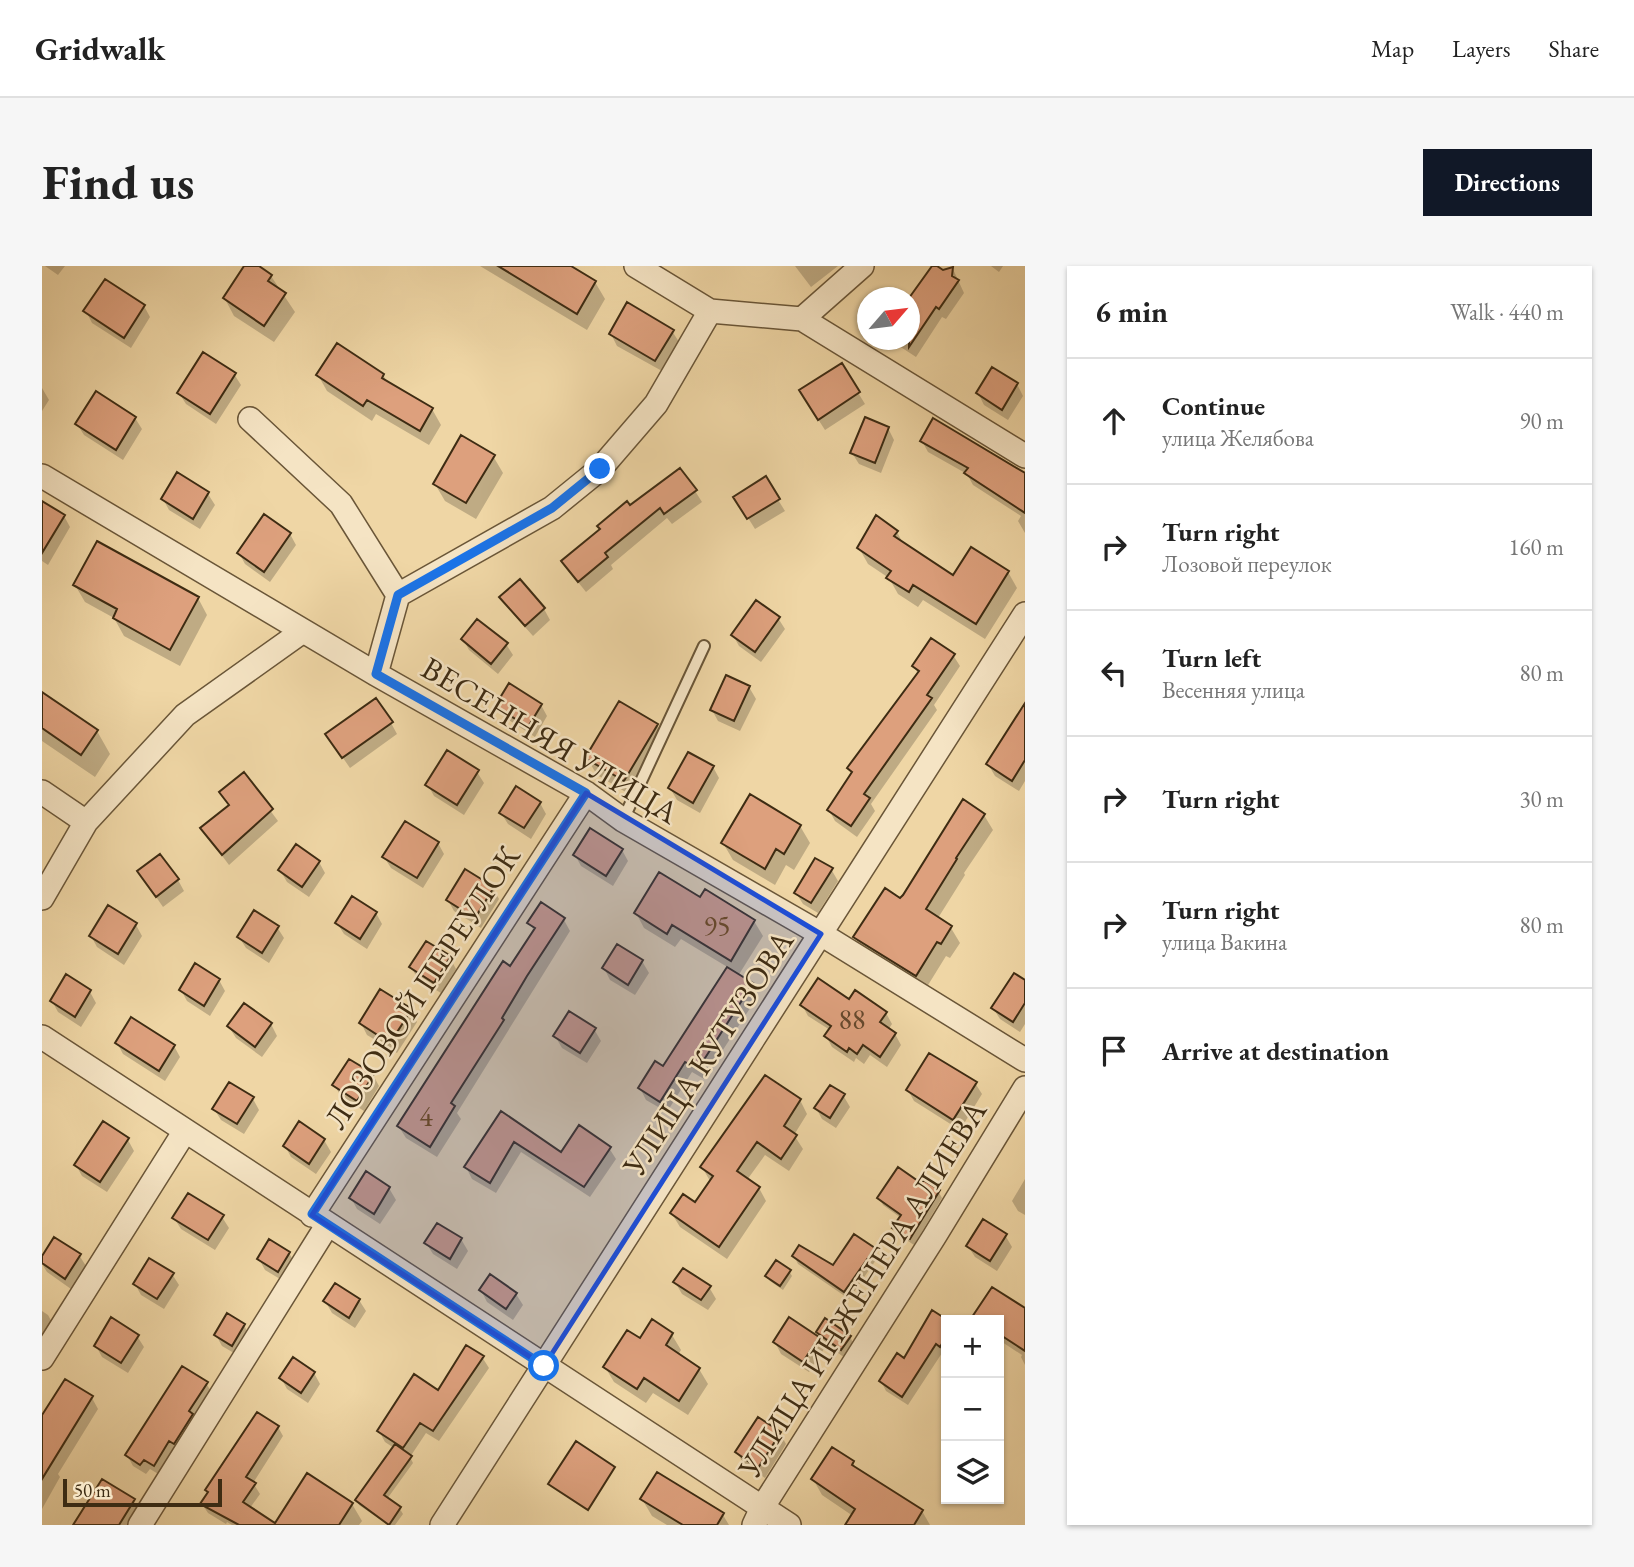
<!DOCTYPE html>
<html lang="en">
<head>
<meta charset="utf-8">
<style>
	:root { --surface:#fff; --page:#f6f6f6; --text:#222; --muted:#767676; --line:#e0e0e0; --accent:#111827 }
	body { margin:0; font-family:"EB Garamond",serif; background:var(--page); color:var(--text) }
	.controls { position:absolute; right:21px; bottom:21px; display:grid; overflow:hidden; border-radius:0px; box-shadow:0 2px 5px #0004 }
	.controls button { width:63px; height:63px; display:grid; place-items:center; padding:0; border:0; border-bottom:2px solid var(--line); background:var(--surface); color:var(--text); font:35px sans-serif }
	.compass { position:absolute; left:815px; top:21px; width:63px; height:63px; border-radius:50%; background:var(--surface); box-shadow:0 2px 5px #0004; rotate:62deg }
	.scale { position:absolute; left:21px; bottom:18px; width:159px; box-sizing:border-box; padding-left:7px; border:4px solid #3e2c13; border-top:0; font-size:19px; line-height:24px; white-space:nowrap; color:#3e2c13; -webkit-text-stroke:5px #f5e4c4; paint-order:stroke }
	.stop { position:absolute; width:21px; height:21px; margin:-16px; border:5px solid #1a73e8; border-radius:50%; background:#fff }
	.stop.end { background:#1a73e8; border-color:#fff; box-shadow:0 2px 7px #0008 }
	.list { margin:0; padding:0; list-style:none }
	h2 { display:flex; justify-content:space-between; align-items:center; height:91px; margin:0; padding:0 28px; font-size:30px }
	h2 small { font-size:23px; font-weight:400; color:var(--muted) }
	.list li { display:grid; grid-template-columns:46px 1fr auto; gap:21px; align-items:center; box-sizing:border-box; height:126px; padding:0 28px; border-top:2px solid var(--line) }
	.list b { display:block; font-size:26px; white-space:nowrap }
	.list p { margin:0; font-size:23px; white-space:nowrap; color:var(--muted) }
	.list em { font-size:23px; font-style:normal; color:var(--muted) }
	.icon { flex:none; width:38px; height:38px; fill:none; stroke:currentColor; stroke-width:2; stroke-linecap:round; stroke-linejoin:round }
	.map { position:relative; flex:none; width:983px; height:1259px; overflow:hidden; border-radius:0px }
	header { display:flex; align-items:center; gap:42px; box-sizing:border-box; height:98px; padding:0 35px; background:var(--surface); border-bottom:2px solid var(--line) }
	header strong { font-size:33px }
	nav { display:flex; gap:38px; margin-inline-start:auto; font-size:24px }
	.intro { display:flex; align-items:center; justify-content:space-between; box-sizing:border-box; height:168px; padding:0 42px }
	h1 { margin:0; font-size:49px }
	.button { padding:18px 32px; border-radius:0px; background:var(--accent); color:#fff; font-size:24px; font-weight:700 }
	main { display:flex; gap:42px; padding:0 42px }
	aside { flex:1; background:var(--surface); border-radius:0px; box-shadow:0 2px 5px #0004 }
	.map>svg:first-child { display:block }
	.shadow { fill:#0003 }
	.building { fill:#dda07d; stroke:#3e2c13; stroke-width:2 }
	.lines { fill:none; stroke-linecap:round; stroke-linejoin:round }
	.service-casing { stroke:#6a5638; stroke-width:14 }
	.minor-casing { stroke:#6a5638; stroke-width:26 }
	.service { stroke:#f5e4c4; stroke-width:10 }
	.minor { stroke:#f5e4c4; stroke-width:23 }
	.route { stroke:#1a73e8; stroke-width:9 }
	.marked { fill:#1d4ed8; fill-opacity:0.2; stroke:#1d4ed8; stroke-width:5; stroke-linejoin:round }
	.labels { text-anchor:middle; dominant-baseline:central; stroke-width:5; stroke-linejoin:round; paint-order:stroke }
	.number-label { font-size:28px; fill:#66492e }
	.street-label { font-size:32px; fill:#3e2c13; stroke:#f5e4c4 }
</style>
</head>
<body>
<header>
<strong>Gridwalk</strong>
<nav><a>Map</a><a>Layers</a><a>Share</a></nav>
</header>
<div class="intro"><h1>Find us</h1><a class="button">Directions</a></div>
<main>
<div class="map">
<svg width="983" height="1259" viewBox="0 0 983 1259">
	<rect width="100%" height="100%" fill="#efd6a5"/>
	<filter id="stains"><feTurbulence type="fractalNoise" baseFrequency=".00286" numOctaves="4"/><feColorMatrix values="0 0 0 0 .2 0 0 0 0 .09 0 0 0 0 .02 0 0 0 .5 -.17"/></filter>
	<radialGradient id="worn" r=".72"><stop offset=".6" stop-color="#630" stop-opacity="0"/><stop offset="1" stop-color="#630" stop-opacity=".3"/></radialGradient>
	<path class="shadow" d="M3,0H23L16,9Z
		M204,0H214L229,10L253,46L232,76L192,50L183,33Z
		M438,0H526L553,16L563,33L545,64Z
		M753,0H796L769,21Z
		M949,0H961L957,6Z
		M910,1L922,27L904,53L900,51L874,91L848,74H867L895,12Z
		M102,40L108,51L89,82L50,57L44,45Z
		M630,65L637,76L620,105L575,80L569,68Z
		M799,99L823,138L783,164L765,136Z
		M192,108L199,119L174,158L144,138L137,127Z
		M276,109H341L346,117L390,143L399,159L387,179L334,148L330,155L285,125Z
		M975,118L981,130L966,154L942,139L936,127Z
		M0,122L7,134L0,145Z
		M93,152L100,163L81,194L42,169L35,158Z
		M846,162L852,174L839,207L817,198L810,187Z
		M880,175L983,212V267L976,255L979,250L931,219L925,208L886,186Z
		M451,190L461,207L434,253L403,235L393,218Z
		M135,209L166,228L173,239L158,263L127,244L121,233Z
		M723,213L743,245L713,263L693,231Z
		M653,225L660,236L630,258L625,252L569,299L571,303L544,326L528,306L521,295L587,241Z
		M0,237L22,250L28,261L6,299L0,295Z
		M855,266L862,279L912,311L966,306L975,322L943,373L881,334L876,341L856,328L847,312L826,298L817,282Z
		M248,268L254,279L228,316L203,298L197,287Z
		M477,315L502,343L508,354L491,370L466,342L460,331Z
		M33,319L156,332L165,349L138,400L82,370L72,352L43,336Z
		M736,352L743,363L719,396L697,380L691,369Z
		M421,373L464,378L471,389L456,408L427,384Z
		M911,389L918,400L892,439L895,444L829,538L833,545L815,571L793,555L787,544L811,509L807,502L876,408L872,400Z
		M707,421L714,433L698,465L676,455L670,444Z
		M0,428L55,465L68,488L53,511L0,475Z
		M983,437V515L977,525L953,510L946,498Z
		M499,439L505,450L493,471L462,451L455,440Z
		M349,457L355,468L308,502L292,479Z
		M615,459L625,476L592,531L555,509L545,492Z
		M671,501L677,512L658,547L635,534L628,522Z
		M435,506L442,517L422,549L392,530L386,519Z
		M202,509L236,555L187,599L160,563L188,540L180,527Z
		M498,537L504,548L489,573L466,558L459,547Z
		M942,549L951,564L922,607L923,609L896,652L909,662L918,677L908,692L904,690L883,724L822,687L813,672L858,634Z
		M758,560L768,577L752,604L744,599L733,619L691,594L681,577Z
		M396,577L402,588L381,622L349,602L342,591Z
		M580,584L586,595L571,620L539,600L533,589Z
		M277,596L283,607L267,631L245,616L238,604Z
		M789,603L796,615L776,647L761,638L754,627Z
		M97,606L136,614L142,625L121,641Z
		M451,622L457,633L439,662L412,645L406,634Z
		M658,634L712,655L721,670L696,710L709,719L716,730L662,813L650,806L625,846L604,834L598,822L622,802L687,702L639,673L633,681L602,662L594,647Z
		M334,647L340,658L325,683L302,668L295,657Z
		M522,654L528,665L415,847L419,853L395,891L364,872L357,861L493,666L487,657Z
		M94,659L100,670L82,699L55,681L49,670Z
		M235,661L242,672L227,697L204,682L197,671Z
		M408,692L414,703L399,727L376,713L369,701Z
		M600,695L607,707L593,729L568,714L562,702Z
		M177,714L183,725L168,750L145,735L139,724Z
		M983,716V758L978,766L958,753L951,742Z
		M48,726L54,737L39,761L16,746L10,735Z
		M807,736L844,747L850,758L846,764L853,768L859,779L845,801L828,789L822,798L814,792L812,796L790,781L784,770L788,764L766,750L760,739Z
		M368,744L375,756L355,787L325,769L319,757Z
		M229,758L235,770L220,791L194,772L187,761Z
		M552,763L559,775L545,797L520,782L513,770Z
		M75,777L132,780L138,791L123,815L81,788Z
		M331,809L337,820L322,845L299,830L292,819Z
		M933,817L940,828L918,864L872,835L866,824Z
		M801,829L808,841L794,862L780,853L774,842Z
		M211,833L217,844L202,868L179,854L172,843Z
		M758,834L765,848L752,869L761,883L747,905L723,889L705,914L717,922L724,935L685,993L638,961L630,948L653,939L668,915L660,901Z
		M459,848L519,888L567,882L574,893L548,931L479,886L454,927L430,913L424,901Z
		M86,874L92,885L65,926L40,910L34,899Z
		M282,874L289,886L274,908L249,891L243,880Z
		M983,913V949L976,945L970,935Z
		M879,919L896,925L900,932L872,979L857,969L853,962L859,952L841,939L837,932Z
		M347,922L354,934L338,958L315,943L309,932Z
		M180,951L187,962L173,984L139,963L132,952Z
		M963,969L970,981L955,1005L933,991L926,980Z
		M419,973L426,985L415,1003L391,988L384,977Z
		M832,983L836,991L807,1033L756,998L752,990L791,1001Z
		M247,987L254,999L243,1016L223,1004L217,993Z
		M37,989L44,1000L29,1023L5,1006L0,998V993Z
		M747,1005L750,1010L741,1024L728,1015L725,1010Z
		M130,1008L137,1019L122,1043L99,1029L93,1018Z
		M633,1016L667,1021L674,1033L666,1044L640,1028Z
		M439,1024L474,1028L481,1039L471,1054L445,1036Z
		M317,1034L324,1045L313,1062L290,1047L283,1035Z
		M983,1044V1099L979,1091L980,1089L957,1074V1054H934L932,1051Z
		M0,1045L6,1049L12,1060L0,1077Z
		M891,1047L904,1055V1089L900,1087L866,1139L844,1125L839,1115L863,1094Z
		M748,1054L781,1075L776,1066L808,1071L814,1082L806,1094L776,1073L782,1083L767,1106L739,1088L733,1076Z
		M202,1059L208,1071L197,1090L180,1080L174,1069Z
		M630,1069L639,1084L636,1089L657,1103L666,1118L646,1149L611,1127L604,1137L572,1116L563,1101L598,1075Z
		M95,1070L102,1081L86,1107L60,1091L54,1080Z
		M440,1091L447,1102L397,1175L384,1167L368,1191L371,1197L345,1233L358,1243L361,1248L353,1259H346L317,1239L315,1234L352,1182L343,1176L337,1165L396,1126Z
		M272,1107L278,1118L266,1137L245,1123L239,1112Z
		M23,1115L50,1132L56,1143L16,1208L18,1211L0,1243V1154Z
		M164,1117L170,1127L118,1209L108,1203L104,1208L91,1200L85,1189Z
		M236,1161L241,1170L211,1217L218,1228L208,1242L233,1259H190L185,1256L184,1258L166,1247L160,1238L167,1228L165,1224Z
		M738,1167L744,1178L723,1212L701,1197L695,1186Z
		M811,1197L816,1205L880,1245L888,1259H806L811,1250L780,1229L771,1213Z
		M600,1233L681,1249L687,1259H625L610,1250Z
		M91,1234L98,1246L90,1259H34Z
		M310,1238L320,1255L317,1259H238Z"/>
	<path class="building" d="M202,0H217L230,9L226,15L244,27L222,60L181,32Z
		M456,0H529L554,15L535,48Z
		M890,0H895L901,4L911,1L910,10L917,14L897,43L894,41L867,81V32Z
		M63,13L103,39L82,72L41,45Z
		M585,36L632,64L613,95L567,68Z
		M295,77L342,108L340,112L391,142L378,165L325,134L321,140L274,109Z
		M161,86L194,107L168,148L135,127Z
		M800,97L818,126L776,154L757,124Z
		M950,101L976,117L960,144L934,127Z
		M54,125L94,151L74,184L33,158Z
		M823,151L847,161L833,197L808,187Z
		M891,152L983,207V247L922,207L926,202L878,175Z
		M419,169L453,189L424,237L391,218Z
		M638,202L655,224L622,248L618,242L563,287L566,291L536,316L519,295L558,263L555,260L585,235L588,239Z
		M135,206L167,226L151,253L119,233Z
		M724,210L738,233L705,253L691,231Z
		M0,235L23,249L0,287Z
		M222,248L249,267L222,306L195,287Z
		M834,249L856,265L852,270L911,309L929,281L967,305L934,358L871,319L867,326L844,312L849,305L815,282Z
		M55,275L157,331L128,384L71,352L75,343L31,319Z
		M478,313L503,342L483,360L457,331Z
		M714,334L738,351L713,386L689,369Z
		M435,353L466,377L449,398L419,373Z
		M889,372L913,388L885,429L890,432L822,528L828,532L809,560L785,544L810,506L805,502L877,405L870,400Z
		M684,409L708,420L692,455L668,444Z
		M467,417L500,438L486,461L453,440Z
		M0,426L56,464L39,489L0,462Z
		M334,432L351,456L300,492L283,468Z
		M577,435L616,458L582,515L543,492Z
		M983,437V494L970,515L944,498Z
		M405,484L437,504L415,539L383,519Z
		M646,486L672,500L651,537L626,522Z
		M202,506L231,543L180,589L158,562L187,539L177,526Z
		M474,520L499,536L482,562L457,547Z
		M708,528L759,559L742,588L734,583L723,603L679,577Z
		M921,533L943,548L914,592L915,593L884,643L910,660L899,678L895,676L874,710L811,671L843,622L858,632L861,629Z
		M363,555L397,576L375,612L340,591Z
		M548,562L581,583L564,610L531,589Z
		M254,578L278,595L260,621L236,604Z
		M118,588L137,613L114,631L95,605Z
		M773,592L791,602L769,637L752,627Z
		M423,603L452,621L433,652L404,634Z
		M617,606L658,631L663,623L713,654L689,695L630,659L625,668L592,647Z
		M310,630L335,646L318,673L293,657Z
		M499,636L523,652L485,710L460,752L462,754L409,837L413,840L388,881L355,860L461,695L468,700L493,662L485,657Z
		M66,639L95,657L76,688L47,670Z
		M212,644L237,660L220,687L195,671Z
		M384,675L409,690L392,717L367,701Z
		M575,678L601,694L586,719L560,702Z
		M153,697L178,713L162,740L137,724Z
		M685,701L711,717L656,803L643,796L618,836L596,822L613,795L621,800Z
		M972,707L983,714V737L971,756L949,742Z
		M24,708L49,724L33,751L8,735Z
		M776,712L807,733L813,724L845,746L838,756L854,767L838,791L821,779L815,788L807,782L805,786L782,770L789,760L758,739Z
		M338,723L370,743L348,777L317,757Z
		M202,737L230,757L213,781L185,760Z
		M527,745L554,762L538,787L511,770Z
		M89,751L133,779L117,805L73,777Z
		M887,787L935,816L911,854L864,824Z
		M307,793L332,808L315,835L290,819Z
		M723,809L759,833L742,860L755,869L739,893L715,876L695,905L718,921L677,981L628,947L641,928L653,936L671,910L658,901Z
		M187,816L212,831L195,858L170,843Z
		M788,819L803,828L788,852L772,842Z
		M459,845L519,886L537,859L569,881L542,921L472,876L448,917L422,901Z
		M61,855L87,872L58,916L32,899Z
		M257,855L283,873L267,898L241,880Z
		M856,901L879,917L881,914L898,924L868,973L850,962L859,949L835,932Z
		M324,905L348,921L332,948L307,932Z
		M146,927L182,949L166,974L130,952Z
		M941,953L965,968L948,995L924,980Z
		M395,957L420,972L408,993L382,977Z
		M812,968L833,982L802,1026L750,990L757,979L791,999Z
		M12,971L39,988L23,1013L0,997V990Z
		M227,973L248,986L236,1006L215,993Z
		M107,992L132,1007L115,1033L91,1018Z
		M734,994L749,1004L738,1020L723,1010Z
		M641,1002L669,1020L659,1034L631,1016Z
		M448,1008L475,1027L464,1043L437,1024Z
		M293,1017L318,1033L307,1052L281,1035Z
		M950,1021L983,1042V1085L957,1068V1054H928Z
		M890,1044L904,1053V1071L898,1081L894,1078L860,1131L837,1115L855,1087L862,1092Z
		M185,1047L203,1058L190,1080L172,1069Z
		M69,1051L97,1069L79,1097L52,1080Z
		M747,1051L777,1071L761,1096L731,1076Z
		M783,1052L809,1070L799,1084L774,1066Z
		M610,1053L631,1067L624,1079L658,1102L637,1135L602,1112L595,1123L561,1101L585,1064L598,1072Z
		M424,1079L442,1090L391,1165L378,1157L361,1182L335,1165L372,1108L396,1124Z
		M251,1091L273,1106L259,1127L237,1112Z
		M140,1100L166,1116L147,1145L151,1148L132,1178L127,1175L112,1200L102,1194L98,1199L83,1189Z
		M23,1113L51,1130L0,1213V1149Z
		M215,1146L237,1160L204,1211L214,1217L201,1236L233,1257L265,1207L311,1237L297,1259H197L158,1238L166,1226L163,1224Z
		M716,1151L739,1166L716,1202L693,1186Z
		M534,1175L573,1201L546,1244L506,1218Z
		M353,1178L370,1190L342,1229L359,1241L347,1259L313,1234Z
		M790,1181L812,1195L810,1199L881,1244L872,1259H803L813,1243L769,1213Z
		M615,1206L682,1247L675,1259H641L598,1233Z
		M60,1213L93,1233L77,1259H31Z"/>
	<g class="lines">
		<defs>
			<path id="service" d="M581,554L662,380"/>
			<path id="minor" d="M594,0L668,45L760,53L983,190
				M760,53L820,0
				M208,153L299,238L356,329L334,408
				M0,210L334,408L544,527L581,554L779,668L983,794
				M356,329L510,242L558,203L614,138L668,45
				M0,526L44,556
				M0,632L44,556L143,449L261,365
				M0,771L747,1259
				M270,949L544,527
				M0,1092L143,865
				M98,1259L286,958
				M400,1259L983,348
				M712,1259L720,1242L892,971L983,822"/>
		</defs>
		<use href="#service" class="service-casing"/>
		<use href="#minor" class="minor-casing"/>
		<use href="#service" class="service"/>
		<use href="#minor" class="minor"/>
	</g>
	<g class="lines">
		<path class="route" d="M502,1100L270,948L544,527L334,408L356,329L510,242L558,203"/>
	</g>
	<path class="marked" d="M544,527L779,668L502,1100L270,949Z"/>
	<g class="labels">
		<g class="number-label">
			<text x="675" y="659">95</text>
			<text x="810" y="753">88</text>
			<text x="384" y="850">4</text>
		</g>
		<g class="street-label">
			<text transform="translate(508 474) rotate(31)">ВЕСЕННЯЯ УЛИЦА</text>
			<text transform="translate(380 721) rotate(-57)">ЛОЗОВОЙ ПЕРЕУЛОК</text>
			<text transform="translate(666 787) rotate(-57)">УЛИЦА КУТУЗОВА</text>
			<text transform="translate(820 1023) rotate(-58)">УЛИЦА ИНЖЕНЕРА АЛИЕВА</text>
		</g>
	</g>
	<rect width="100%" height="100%" filter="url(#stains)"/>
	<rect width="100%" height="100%" fill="url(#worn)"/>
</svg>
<div class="controls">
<button>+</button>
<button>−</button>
<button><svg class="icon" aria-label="layers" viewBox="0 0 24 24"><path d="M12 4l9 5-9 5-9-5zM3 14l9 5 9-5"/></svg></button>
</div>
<svg class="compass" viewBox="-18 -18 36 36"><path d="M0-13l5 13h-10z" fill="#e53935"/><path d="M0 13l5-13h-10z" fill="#767676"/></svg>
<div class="scale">50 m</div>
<div class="stop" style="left:502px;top:1100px"></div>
<div class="stop end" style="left:558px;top:203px"></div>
</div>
<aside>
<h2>6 min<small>Walk · 440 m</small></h2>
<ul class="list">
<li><svg class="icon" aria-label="ahead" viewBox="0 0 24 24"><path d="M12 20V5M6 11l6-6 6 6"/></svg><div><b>Continue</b><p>улица Желябова</p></div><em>90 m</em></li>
<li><svg class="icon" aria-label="right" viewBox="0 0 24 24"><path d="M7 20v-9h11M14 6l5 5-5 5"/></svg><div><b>Turn right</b><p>Лозовой переулок</p></div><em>160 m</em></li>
<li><svg class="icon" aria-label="left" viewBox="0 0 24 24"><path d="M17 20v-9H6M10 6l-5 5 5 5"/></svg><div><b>Turn left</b><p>Весенняя улица</p></div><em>80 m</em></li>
<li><svg class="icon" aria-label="right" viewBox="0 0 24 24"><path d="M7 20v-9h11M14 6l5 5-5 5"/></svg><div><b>Turn right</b></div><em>30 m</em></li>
<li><svg class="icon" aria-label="right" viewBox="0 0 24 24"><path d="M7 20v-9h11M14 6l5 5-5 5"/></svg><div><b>Turn right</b><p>улица Вакина</p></div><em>80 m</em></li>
<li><svg class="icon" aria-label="arrive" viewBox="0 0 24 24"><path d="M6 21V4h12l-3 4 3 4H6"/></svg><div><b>Arrive at destination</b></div></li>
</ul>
</aside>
</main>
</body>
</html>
